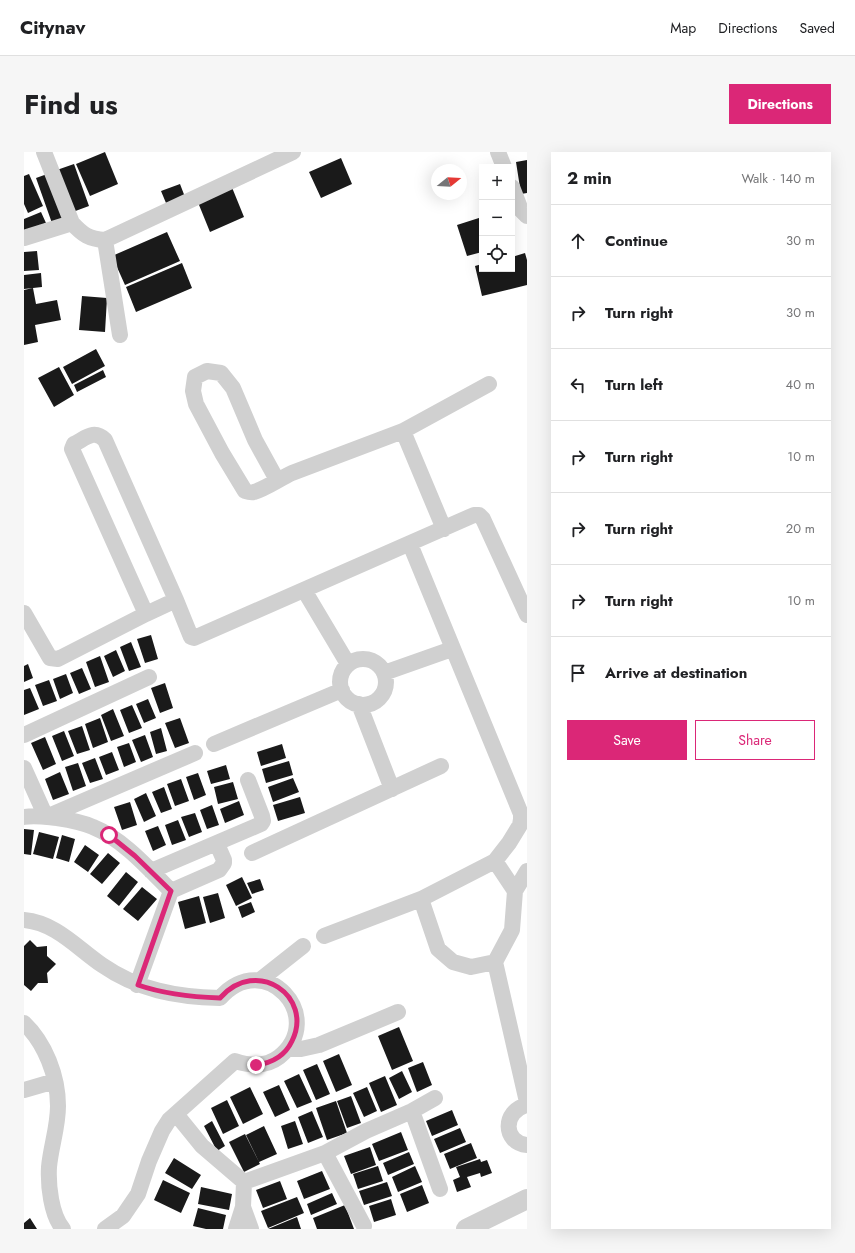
<!DOCTYPE html>
<html lang="en">
<head>
<meta charset="utf-8">
<style>
	:root { --surface:#fff; --page:#f6f6f6; --text:#202124; --muted:#757577; --line:#e0e0e0; --accent:#db2777 }
	body { margin:0; font-family:Jost,sans-serif; background:var(--page); color:var(--text) }
	.controls { position:absolute; right:12px; top:12px; display:grid; overflow:hidden; border-radius:0px; box-shadow:0 4px 16px #0002 }
	.controls button { width:36px; height:36px; display:grid; place-items:center; padding:0; border:0; border-bottom:1px solid var(--line); background:var(--surface); color:var(--text); font:20px sans-serif }
	.compass { position:absolute; left:407px; top:12px; width:36px; height:36px; border-radius:50%; background:var(--surface); box-shadow:0 4px 16px #0002; rotate:72deg }
	.stop { position:absolute; width:12px; height:12px; margin:-9px; border:3px solid #db2777; border-radius:50%; background:#fff }
	.stop.end { background:#db2777; border-color:#fff; box-shadow:0 1px 4px #0008 }
	.list { margin:0; padding:0; list-style:none }
	h2 { display:flex; justify-content:space-between; align-items:center; height:52px; margin:0; padding:0 16px; font-size:17px }
	h2 small { font-size:13px; font-weight:400; color:var(--muted) }
	.list li { display:grid; grid-template-columns:26px 1fr auto; gap:12px; align-items:center; box-sizing:border-box; height:72px; padding:0 16px; border-top:1px solid var(--line) }
	.list b { display:block; font-size:15px; white-space:nowrap }
	.list em { font-size:13px; font-style:normal; color:var(--muted) }
	.actions { display:flex; gap:8px; padding:12px 16px }
	.actions a { flex:1; padding:9px 0; border:1px solid var(--accent); border-radius:0px; text-align:center; font-size:14px; color:var(--accent) }
	.actions .main { background:var(--accent); color:#fff }
	.icon { flex:none; width:22px; height:22px; fill:none; stroke:currentColor; stroke-width:2; stroke-linecap:round; stroke-linejoin:round }
	.map { position:relative; flex:none; width:503px; height:1077px; overflow:hidden; border-radius:0px }
	header { display:flex; align-items:center; gap:24px; box-sizing:border-box; height:56px; padding:0 20px; background:var(--surface); border-bottom:1px solid var(--line) }
	header strong { font-size:19px }
	nav { display:flex; gap:22px; margin-inline-start:auto; font-size:14px }
	.intro { display:flex; align-items:center; justify-content:space-between; box-sizing:border-box; height:96px; padding:0 24px }
	h1 { margin:0; font-size:28px }
	.button { padding:10px 18px; border-radius:0px; background:var(--accent); color:#fff; font-size:14px; font-weight:700 }
	main { display:flex; gap:24px; padding:0 24px }
	aside { flex:1; background:var(--surface); border-radius:0px; box-shadow:0 4px 16px #0002 }
	.map>svg:first-child { display:block }
	.building { fill:#1a1a1a }
	.lines { fill:none; stroke-linecap:round; stroke-linejoin:round }
	.minor { stroke:#d0d0d0; stroke-width:16 }
	.tertiary { stroke:#d0d0d0; stroke-width:20 }
	.route { stroke:#db2777; stroke-width:5 }
</style>
</head>
<body>
<header>
<strong>Citynav</strong>
<nav><a>Map</a><a>Directions</a><a>Saved</a></nav>
</header>
<div class="intro"><h1>Find us</h1><a class="button">Directions</a></div>
<main>
<div class="map">
<svg width="503" height="1077" viewBox="0 0 503 1077">
	<rect width="100%" height="100%" fill="#fff"/>
	<path class="building" d="M81,0L94,32L66,44L52,12Z
		M317,6L328,32L297,46L285,20Z
		M503,8V41L497,42L492,10Z
		M50,12L65,54L46,61L30,19Z
		M26,21L43,68L29,74L12,26Z
		M5,22L19,54L4,61L0,52V24Z
		M156,32L161,45L142,51L137,39Z
		M207,33L220,65L186,80L173,48Z
		M17,60L22,71L0,80V67Z
		M458,65V100L443,104L433,73Z
		M143,80L156,109L101,133L88,104Z
		M13,99L15,118L0,119V100Z
		M501,101L503,108V133L458,144L451,114L458,112V117H488V105Z
		M158,111L168,136L112,160L102,135Z
		M17,121L18,135L0,137V123Z
		M9,136L12,152L33,148L37,168L11,173L14,190L0,193V138Z
		M58,144L83,146L81,180L55,178Z
		M72,197L81,214L48,232L39,215Z
		M35,215L50,243L30,255L14,226Z
		M79,218L82,225L53,240L50,233Z
		M127,483L134,507L121,511L113,487Z
		M107,490L117,515L105,519L96,495Z
		M92,498L101,519L89,525L80,504Z
		M76,504L85,530L71,535L62,510Z
		M4,512L9,526L0,530V514Z
		M58,516L67,537L55,542L46,521Z
		M42,522L49,541L36,547L29,527Z
		M25,528L33,549L19,554L11,533Z
		M141,531L149,556L136,561L127,536Z
		M6,536L15,557L0,563V538Z
		M124,547L132,566L120,571L112,552Z
		M108,553L118,576L105,581L96,558Z
		M89,557L100,584L87,589L77,563Z
		M76,566L84,590L69,596L61,572Z
		M156,566L165,591L151,596L141,571Z
		M58,574L66,598L53,602L44,579Z
		M137,576L143,599L132,602L126,580Z
		M40,579L50,604L38,609L28,584Z
		M121,583L129,605L117,610L108,588Z
		M21,585L32,612L19,618L7,591Z
		M105,591L112,610L100,615L93,595Z
		M258,592L262,606L237,614L233,600Z
		M88,600L95,618L82,623L75,605Z
		M71,606L79,627L66,631L58,611Z
		M265,609L269,623L242,631L238,617Z
		M54,611L62,634L49,639L41,615Z
		M202,613L206,627L187,632L183,619Z
		M36,620L45,642L29,648L21,627Z
		M174,621L182,643L170,648L162,625Z
		M269,626L275,640L249,650L244,635Z
		M157,627L165,649L151,654L143,632Z
		M209,630L214,647L194,652L190,635Z
		M140,635L148,657L137,661L128,640Z
		M122,641L132,664L120,670L110,647Z
		M276,645L281,661L254,669L249,653Z
		M215,649L220,663L201,671L196,657Z
		M106,650L113,673L98,678L90,655Z
		M188,653L195,673L183,677L176,658Z
		M171,661L178,680L165,685L157,665Z
		M154,668L162,688L148,693L141,673Z
		M134,674L142,693L129,699L121,679Z
		M0,677L10,678L7,703L0,702Z
		M15,680L35,685L29,707L9,702Z
		M38,683L51,687L45,710L32,706Z
		M61,693L75,703L64,720L50,710Z
		M84,701L96,711L78,732L66,722Z
		M102,720L114,730L95,754L83,744Z
		M218,725L228,746L212,754L202,733Z
		M236,727L240,738L228,742L223,731Z
		M118,735L133,747L114,769L99,757Z
		M194,741L201,766L186,771L179,745Z
		M175,744L182,771L161,777L154,750Z
		M227,750L231,760L218,766L214,755Z
		M6,788L13,795L23,794V804L32,812L23,821L24,831H14L7,839L0,833V794Z
		M375,875L389,909L368,918L354,884Z
		M315,902L328,933L312,940L299,909Z
		M399,910L408,933L393,940L384,916Z
		M293,912L306,942L292,948L279,918Z
		M378,919L388,940L375,947L365,926Z
		M275,922L288,950L273,956L260,929Z
		M361,924L373,953L357,960L345,931Z
		M255,933L266,958L251,965L239,940Z
		M226,935L239,962L219,972L206,945Z
		M343,935L353,959L340,965L329,941Z
		M327,944L337,971L323,976L313,949Z
		M203,948L215,974L199,982L187,956Z
		M312,949L323,981L303,988L292,956Z
		M428,958L434,973L408,984L402,969Z
		M288,959L299,985L284,991L274,965Z
		M188,969L201,994L193,999L180,974Z
		M271,969L279,992L264,997L257,974Z
		M240,974L253,1002L235,1010L222,983Z
		M436,976L442,990L416,1001L410,987Z
		M377,980L384,998L355,1009L348,992Z
		M221,982L236,1012L220,1020L205,990Z
		M447,991L453,1006L426,1017L420,1002Z
		M346,995L352,1013L327,1022L320,1004Z
		M385,1000L390,1012L364,1023L359,1011Z
		M150,1006L177,1023L168,1037L141,1021Z
		M456,1007L457,1010L463,1008L468,1021L457,1025L456,1021L443,1025L447,1035L433,1040L429,1028L436,1025L432,1015Z
		M354,1014L359,1029L334,1037L329,1022Z
		M391,1014L398,1030L374,1040L368,1025Z
		M298,1019L306,1037L280,1047L273,1029Z
		M139,1028L166,1041L157,1061L130,1048Z
		M256,1029L263,1047L239,1056L232,1038Z
		M363,1030L368,1044L340,1053L335,1039Z
		M398,1033L405,1051L383,1060L376,1042Z
		M177,1035L208,1042L205,1058L174,1052Z
		M308,1041L313,1052L287,1063L283,1052Z
		M273,1045L280,1061L244,1076L237,1059Z
		M367,1047L372,1063L350,1070L345,1054Z
		M321,1053L330,1077H293L289,1066Z
		M174,1056L202,1063L199,1077H182L169,1074Z
		M273,1065L277,1077H244Z
		M6,1066L13,1077H0V1071Z"/>
	<g class="lines">
		<path class="minor" d="M20,0L48,71
			M474,0L480,15
			M488,35L497,58L503,64
			M0,86L48,71C59,83 65,87 81,88L269,0
			M81,88L96,183
			M379,279L420,377
			M253,328L231,288L209,236L197,221L183,219L171,225L169,239L172,252L198,301L221,339C224,340 227,341 230,340C241,337 257,326 268,321L379,279L465,232
			M280,438L324,512
			M0,461L26,506L34,507L122,462L48,297L50,292C62,286 70,277 81,288L152,448L167,485L170,486L450,363H455L459,367L503,463
			M122,462L152,448
			M316 530a23 23 0 1 1 46 0a23 23 0 1 1-46 0Z
			M360,521L428,497
			M335,552L368,637
			M0,583L125,525
			M190,592L318,538
			M0,616L22,665L171,601
			M0,665C11,663 22,665 33,666C46,668 58,670 69,675C99,687 125,717 147,739L113,833
			M228,701L417,614
			M471,709L491,739
			M127,719L237,672L239,669L238,664L224,628
			M503,719L491,739L488,778L471,810L503,950
			M147,739L195,718L200,711V708L193,692
			M397,747L414,797L429,810L447,815L471,810
			M0,768C32,771 52,795 78,813C114,838 152,845 196,846C241,795 304,866 255,905C242,915 226,914 211,909L145,968L138,979L125,1009L114,1042L99,1064L81,1077
			M300,784L397,747L471,709L485,691L496,673L497,667V662L386,392
			M236,828L279,794
			M0,871C21,891 34,924 34,954C34,975 27,994 25,1015C24,1033 27,1063 39,1077
			M265,897H277L295,893L374,860
			M0,938L31,929
			M503,953C478,959 479,991 503,993
			M388,959L416,1037
			M152,962L178,994L220,1030L219,1055L212,1077
			M301,1001L340,1074
			M220,1030L301,1001L342,979L388,959L411,946
			M219,1055L227,1077"/>
		<path class="tertiary" d="M442,1077L503,1047"/>
	</g>
	<g class="lines">
		<path class="route" d="M85,683L111,704L147,739L114,833C140,842 168,845 196,846C233,804 290,845 268,889C261,904 248,911 232,913"/>
	</g>
</svg>
<div class="controls">
<button>+</button>
<button>−</button>
<button><svg class="icon" aria-label="locate" viewBox="0 0 24 24"><circle cx="12" cy="12" r="6"/><path d="M12 2v4M12 18v4M2 12h4M18 12h4"/></svg></button>
</div>
<svg class="compass" viewBox="-18 -18 36 36"><path d="M0-13l5 13h-10z" fill="#e53935"/><path d="M0 13l5-13h-10z" fill="#757577"/></svg>
<div class="stop" style="left:85px;top:683px"></div>
<div class="stop end" style="left:232px;top:913px"></div>
</div>
<aside>
<h2>2 min<small>Walk · 140 m</small></h2>
<ul class="list">
<li><svg class="icon" aria-label="ahead" viewBox="0 0 24 24"><path d="M12 20V5M6 11l6-6 6 6"/></svg><div><b>Continue</b></div><em>30 m</em></li>
<li><svg class="icon" aria-label="right" viewBox="0 0 24 24"><path d="M7 20v-9h11M14 6l5 5-5 5"/></svg><div><b>Turn right</b></div><em>30 m</em></li>
<li><svg class="icon" aria-label="left" viewBox="0 0 24 24"><path d="M17 20v-9H6M10 6l-5 5 5 5"/></svg><div><b>Turn left</b></div><em>40 m</em></li>
<li><svg class="icon" aria-label="right" viewBox="0 0 24 24"><path d="M7 20v-9h11M14 6l5 5-5 5"/></svg><div><b>Turn right</b></div><em>10 m</em></li>
<li><svg class="icon" aria-label="right" viewBox="0 0 24 24"><path d="M7 20v-9h11M14 6l5 5-5 5"/></svg><div><b>Turn right</b></div><em>20 m</em></li>
<li><svg class="icon" aria-label="right" viewBox="0 0 24 24"><path d="M7 20v-9h11M14 6l5 5-5 5"/></svg><div><b>Turn right</b></div><em>10 m</em></li>
<li><svg class="icon" aria-label="arrive" viewBox="0 0 24 24"><path d="M6 21V4h12l-3 4 3 4H6"/></svg><div><b>Arrive at destination</b></div></li>
</ul>
<div class="actions"><a class="main">Save</a><a>Share</a></div>
</aside>
</main>
</body>
</html>
